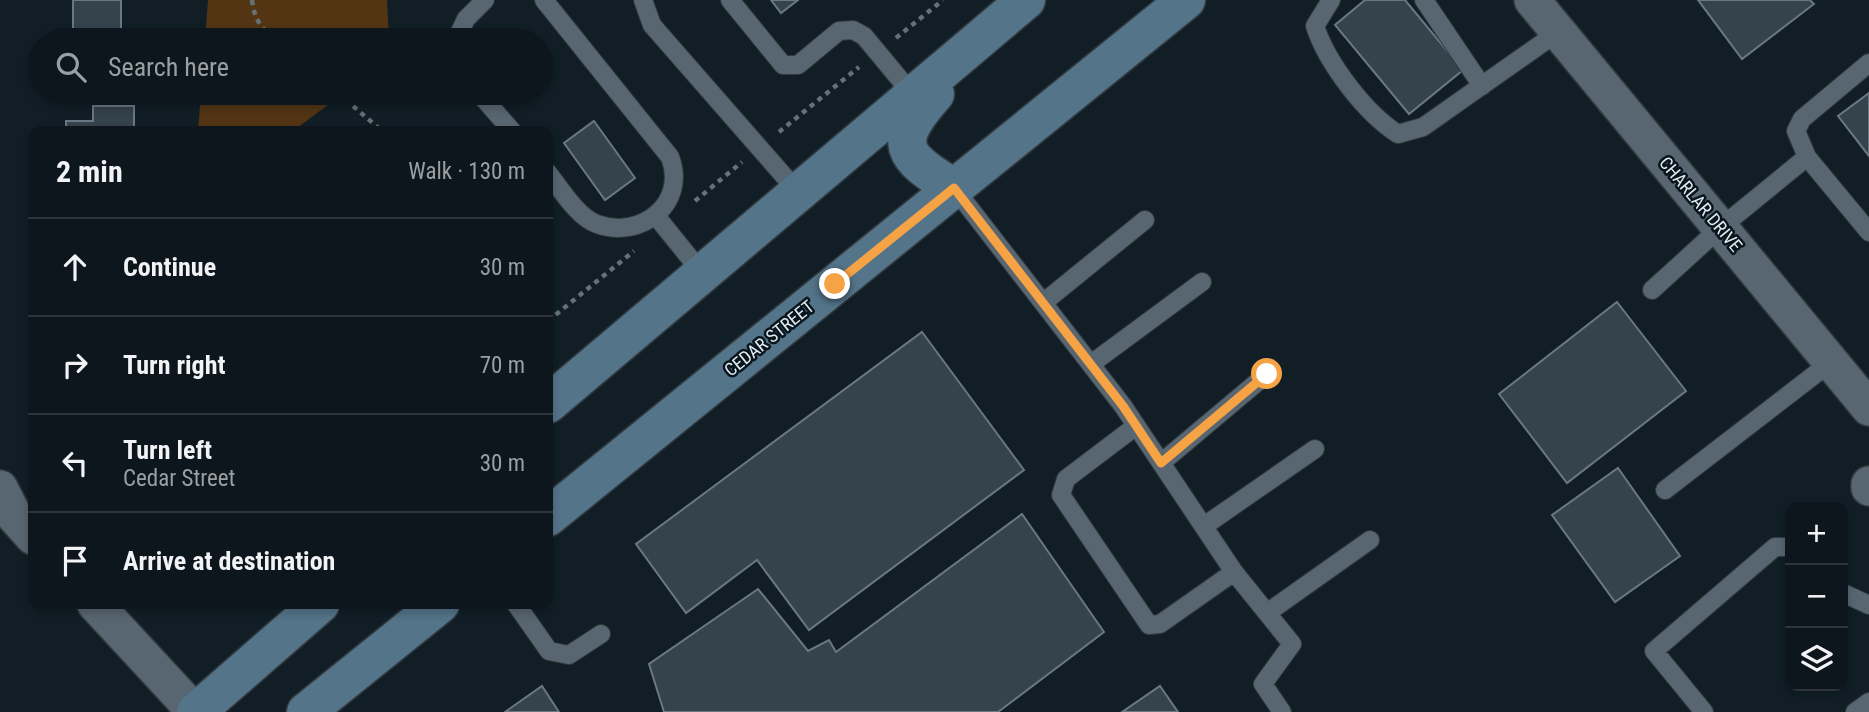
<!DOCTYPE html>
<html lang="en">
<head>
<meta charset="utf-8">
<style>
	:root { --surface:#0d161c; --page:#161f25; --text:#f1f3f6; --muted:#9a9fa3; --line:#2d353b }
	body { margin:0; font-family:"Roboto Condensed",sans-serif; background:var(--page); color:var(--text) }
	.controls { position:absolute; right:21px; bottom:21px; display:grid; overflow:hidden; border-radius:14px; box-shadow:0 4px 10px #0003 }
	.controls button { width:63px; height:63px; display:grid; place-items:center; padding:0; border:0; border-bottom:2px solid var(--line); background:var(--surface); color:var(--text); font:35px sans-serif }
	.stop { position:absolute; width:21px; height:21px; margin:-16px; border:5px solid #f5a345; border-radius:50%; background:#fff }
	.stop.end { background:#f5a345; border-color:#fff; box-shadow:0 2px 7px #0008 }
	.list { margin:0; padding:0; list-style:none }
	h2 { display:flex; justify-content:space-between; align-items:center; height:91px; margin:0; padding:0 28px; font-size:30px }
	h2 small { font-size:23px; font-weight:400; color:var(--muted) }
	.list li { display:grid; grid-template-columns:46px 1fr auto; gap:21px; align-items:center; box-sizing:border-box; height:98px; padding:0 28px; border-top:2px solid var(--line) }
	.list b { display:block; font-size:26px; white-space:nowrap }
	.list p { margin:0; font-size:23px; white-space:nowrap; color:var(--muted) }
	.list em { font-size:23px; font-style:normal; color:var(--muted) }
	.icon { flex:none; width:38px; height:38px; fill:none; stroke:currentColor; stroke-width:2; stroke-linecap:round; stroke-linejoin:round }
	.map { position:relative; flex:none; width:1869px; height:712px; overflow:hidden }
	.search { position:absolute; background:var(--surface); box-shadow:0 4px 10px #0003; left:28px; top:28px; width:525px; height:77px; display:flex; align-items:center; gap:18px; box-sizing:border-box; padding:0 24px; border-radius:38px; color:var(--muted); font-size:26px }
	.panel { position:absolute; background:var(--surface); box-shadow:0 4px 10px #0003; left:28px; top:126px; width:525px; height:483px; border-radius:14px }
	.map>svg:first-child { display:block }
	.green { fill:#533514 }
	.building { fill:#34434c; stroke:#697883; stroke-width:2 }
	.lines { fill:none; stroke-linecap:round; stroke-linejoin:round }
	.service-casing { stroke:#323a40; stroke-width:20 }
	.minor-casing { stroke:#323a40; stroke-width:38 }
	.secondary-casing { stroke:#323a40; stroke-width:41 }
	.path { stroke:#657177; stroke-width:4.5; stroke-dasharray:5 5; stroke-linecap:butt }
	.service { stroke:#576670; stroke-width:18 }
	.minor { stroke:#576670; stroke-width:35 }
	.secondary { stroke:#547489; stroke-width:38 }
	.route { stroke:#f5a345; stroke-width:9 }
	.labels { text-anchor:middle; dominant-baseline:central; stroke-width:5; stroke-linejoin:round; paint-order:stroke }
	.street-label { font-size:18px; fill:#e1eaef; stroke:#08151d }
</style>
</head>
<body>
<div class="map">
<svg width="1869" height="712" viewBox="0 0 1869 712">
	<rect width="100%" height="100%" fill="#111e26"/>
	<path class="green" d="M208,0H387L389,40H205Z
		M201,93H344L293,131H198Z"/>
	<path class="building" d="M73,0H121V40H73Z
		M771,0H798L781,13Z
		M1365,0H1405L1463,70L1409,114L1335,25Z
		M1698,0H1810L1814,4L1742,59Z
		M1869,93V156L1838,116Z
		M93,106H134V131H66V121H93Z
		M594,121L635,178L605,200L564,143Z
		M1617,302L1686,391L1567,483L1499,394Z
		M922,332L1024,470L809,630L757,560L686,613L636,544Z
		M1618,468L1680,556L1615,602L1552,515Z
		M1022,514L1104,632L998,712H664L649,664L758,589L808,651L829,640L836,652Z
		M542,686L559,712H505Z
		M1160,686L1178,712H1122Z"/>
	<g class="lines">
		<defs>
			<path id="service" d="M544,0L670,157C688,204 640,240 597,224C577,217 561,189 548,173
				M643,0L652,25L798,192
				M730,0L783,65H798L839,31L853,30L864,36L913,95
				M1331,0L1315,26C1327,63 1365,113 1398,134L1423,127L1558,32
				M1424,0L1482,86
				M456,40L466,19L485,0
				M479,93L512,131
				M1807,157L1869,232
				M954,188L1123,406L1234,572L1292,644L1263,684L1282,712
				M656,216L702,273
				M1652,290L1720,228L1807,157L1796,131L1802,119L1869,63
				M1044,302L1145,220
				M1091,364L1202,282
				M1136,426L1066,479L1061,495L1149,625L1160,624L1234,572
				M1161,463L1267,374
				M1665,490L1831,362
				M1204,526L1315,449
				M1843,593L1869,605
				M516,604L549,651L569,655L601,634
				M1267,613L1370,540
				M1704,712L1654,651L1775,547H1790
				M1855,712L1869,702"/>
			<path id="minor" d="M1532,0L1869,408
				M1869,484V488
				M0,488L15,517L33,537
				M95,604L195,712"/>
			<path id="secondary" d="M935,94C891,144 901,156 954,188
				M548,404L1026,0
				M548,517L1186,0
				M196,712L320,604
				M306,712L440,604"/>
		</defs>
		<use href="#service" class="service-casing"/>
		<use href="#minor" class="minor-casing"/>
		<use href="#secondary" class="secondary-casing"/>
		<path class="path" d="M252,0C254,18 261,29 275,40
			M896,38L943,0
			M338,93L382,131
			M779,132L859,67
			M695,201L742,162
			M548,321L634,251"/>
		<use href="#service" class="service"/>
		<use href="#minor" class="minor"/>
		<use href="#secondary" class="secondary"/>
	</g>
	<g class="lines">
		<path class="route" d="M835,284L954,188L1123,406L1161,463L1267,374"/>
	</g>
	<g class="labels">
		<g class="street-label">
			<text transform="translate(1701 204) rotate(50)">CHARLAR DRIVE</text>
			<text transform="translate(769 338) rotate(-39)">CEDAR STREET</text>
		</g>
	</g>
</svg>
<div class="controls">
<button>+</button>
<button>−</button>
<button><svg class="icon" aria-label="layers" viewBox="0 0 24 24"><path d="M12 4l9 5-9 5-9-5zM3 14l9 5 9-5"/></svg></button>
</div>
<div class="stop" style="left:1267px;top:374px"></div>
<div class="stop end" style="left:835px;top:284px"></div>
<div class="search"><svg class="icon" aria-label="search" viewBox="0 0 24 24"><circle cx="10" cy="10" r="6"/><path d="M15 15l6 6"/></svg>Search here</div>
<section class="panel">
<h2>2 min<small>Walk · 130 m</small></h2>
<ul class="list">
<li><svg class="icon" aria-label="ahead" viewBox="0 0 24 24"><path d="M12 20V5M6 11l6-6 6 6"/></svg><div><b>Continue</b></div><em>30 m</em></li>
<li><svg class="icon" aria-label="right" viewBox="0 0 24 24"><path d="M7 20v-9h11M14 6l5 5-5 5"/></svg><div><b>Turn right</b></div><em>70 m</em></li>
<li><svg class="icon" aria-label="left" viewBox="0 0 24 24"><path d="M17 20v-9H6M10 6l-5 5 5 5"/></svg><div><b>Turn left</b><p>Cedar Street</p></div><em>30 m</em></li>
<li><svg class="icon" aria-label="arrive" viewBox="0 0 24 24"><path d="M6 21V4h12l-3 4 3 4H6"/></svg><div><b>Arrive at destination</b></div></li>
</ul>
</section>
</div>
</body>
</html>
